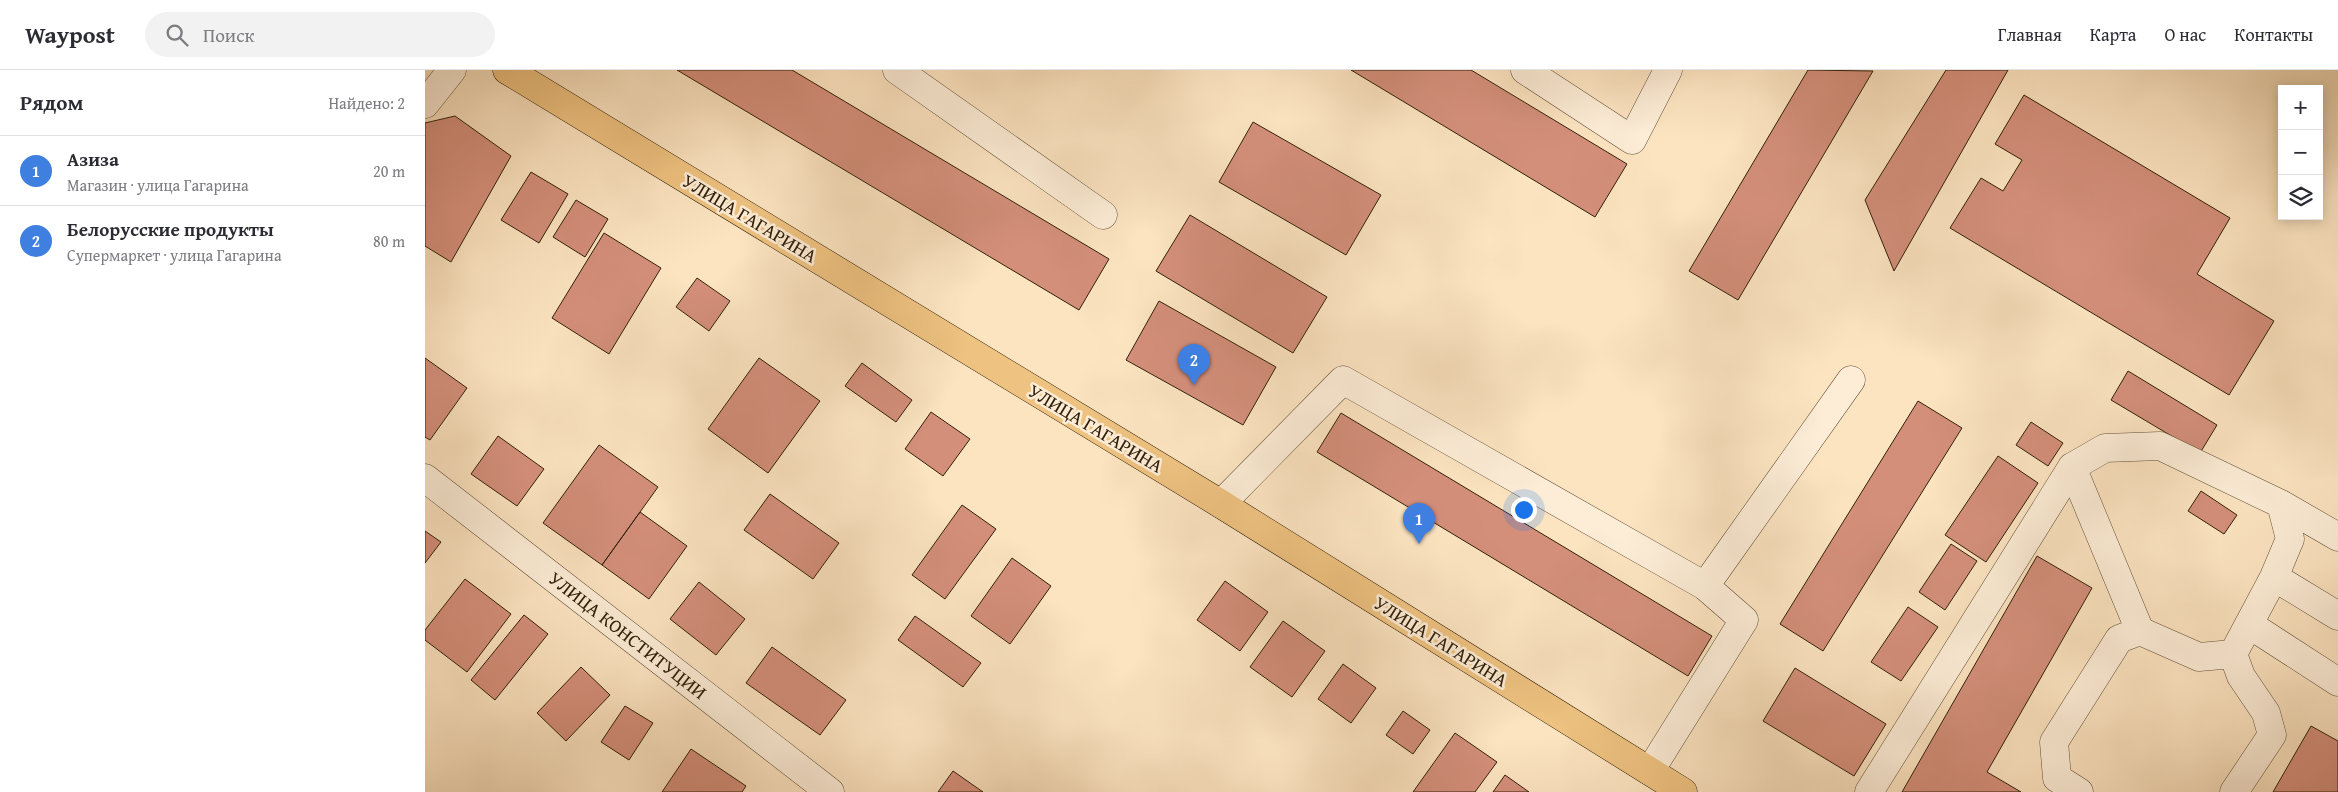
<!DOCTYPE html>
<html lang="ru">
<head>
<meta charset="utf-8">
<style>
	:root { --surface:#fff; --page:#f2f2f3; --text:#2b2b33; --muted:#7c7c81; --line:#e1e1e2; --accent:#8f2418 }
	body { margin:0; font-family:"Gentium Book Plus",serif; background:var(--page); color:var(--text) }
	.controls { position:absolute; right:15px; top:15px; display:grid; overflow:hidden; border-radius:0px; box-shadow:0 2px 12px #0003 }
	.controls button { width:45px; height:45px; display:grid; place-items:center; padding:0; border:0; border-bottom:1px solid var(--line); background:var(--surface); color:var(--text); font:25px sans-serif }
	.you { position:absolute; left:1098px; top:439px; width:18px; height:18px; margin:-12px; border:4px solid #fff; border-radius:50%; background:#1a73e8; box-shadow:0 0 0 8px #1a73e833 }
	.badge { display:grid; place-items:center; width:32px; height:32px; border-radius:50%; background:var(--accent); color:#fff; font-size:16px; font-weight:700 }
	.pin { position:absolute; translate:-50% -41px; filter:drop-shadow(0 1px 2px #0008) }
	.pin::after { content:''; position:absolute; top:26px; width:18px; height:15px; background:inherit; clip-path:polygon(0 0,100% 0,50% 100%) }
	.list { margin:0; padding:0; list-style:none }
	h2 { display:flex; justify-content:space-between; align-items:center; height:65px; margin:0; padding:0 20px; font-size:21px }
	h2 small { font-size:16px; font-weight:400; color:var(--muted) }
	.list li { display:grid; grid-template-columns:32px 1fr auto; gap:15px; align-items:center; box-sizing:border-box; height:70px; padding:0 20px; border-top:1px solid var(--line) }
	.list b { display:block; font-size:19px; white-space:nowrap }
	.list p { margin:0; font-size:16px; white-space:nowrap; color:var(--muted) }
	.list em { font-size:16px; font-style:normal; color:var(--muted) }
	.icon { flex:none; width:28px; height:28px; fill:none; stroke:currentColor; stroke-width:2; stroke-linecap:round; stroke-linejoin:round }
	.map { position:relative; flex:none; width:1913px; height:722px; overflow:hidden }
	header { display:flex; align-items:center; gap:30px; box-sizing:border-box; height:70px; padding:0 25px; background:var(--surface); border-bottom:1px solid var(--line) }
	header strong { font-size:24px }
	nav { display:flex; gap:28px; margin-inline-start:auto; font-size:18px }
	.search { width:350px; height:45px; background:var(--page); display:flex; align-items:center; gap:12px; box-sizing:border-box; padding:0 18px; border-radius:28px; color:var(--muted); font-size:19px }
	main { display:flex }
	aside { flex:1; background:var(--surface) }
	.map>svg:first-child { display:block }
	.building { fill:#d48f7b; stroke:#32200a }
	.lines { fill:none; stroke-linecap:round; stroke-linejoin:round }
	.minor-casing { stroke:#645138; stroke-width:29 }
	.major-casing { stroke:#32200a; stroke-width:29 }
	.minor { stroke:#fdedd7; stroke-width:28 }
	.major { stroke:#eec280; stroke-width:28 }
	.labels { text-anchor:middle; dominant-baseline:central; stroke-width:5; stroke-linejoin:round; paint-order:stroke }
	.street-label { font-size:19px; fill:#32200a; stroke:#fdedd7 }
</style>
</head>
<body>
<header>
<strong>Waypost</strong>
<div class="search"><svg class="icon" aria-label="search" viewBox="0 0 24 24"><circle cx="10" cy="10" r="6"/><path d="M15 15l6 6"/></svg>Поиск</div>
<nav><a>Главная</a><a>Карта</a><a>О нас</a><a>Контакты</a></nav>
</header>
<main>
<aside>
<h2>Рядом<small>Найдено: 2</small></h2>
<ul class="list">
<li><span class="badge" style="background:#3f7fe0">1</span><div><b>Азиза</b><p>Магазин · улица Гагарина</p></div><em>20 m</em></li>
<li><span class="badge" style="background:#3f7fe0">2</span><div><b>Белорусские продукты</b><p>Супермаркет · улица Гагарина</p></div><em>80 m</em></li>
</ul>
</aside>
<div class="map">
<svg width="1913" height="722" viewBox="0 0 1913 722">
	<rect width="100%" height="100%" fill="#fce4c1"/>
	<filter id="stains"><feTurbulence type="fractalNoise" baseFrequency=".004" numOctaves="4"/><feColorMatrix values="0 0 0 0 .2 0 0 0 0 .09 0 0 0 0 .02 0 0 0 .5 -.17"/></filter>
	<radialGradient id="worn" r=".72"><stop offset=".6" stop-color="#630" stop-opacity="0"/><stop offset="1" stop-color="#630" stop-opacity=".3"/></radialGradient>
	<path class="building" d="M252,0H367L684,189L654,240Z
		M926,0H1046L1202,94L1170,147Z
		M1383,0L1448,1L1313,230L1264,201Z
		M1521,0H1583L1469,201L1440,130Z
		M1599,25L1805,148L1772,204L1849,251L1804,325L1525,158L1556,108L1578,121L1597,90L1570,74Z
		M30,46L86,86L26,192L0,176V53Z
		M828,52L956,125L921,185L794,112Z
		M106,102L143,124L114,173L76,150Z
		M151,130L183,149L160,187L128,167Z
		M765,145L902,227L868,283L731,201Z
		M179,163L236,198L184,284L127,248Z
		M272,208L305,231L284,261L251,237Z
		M734,231L851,297L818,355L701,290Z
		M0,288L42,318L5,370L0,367Z
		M334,288L395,331L343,403L283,359Z
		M437,293L487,330L471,352L420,316Z
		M1703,301L1792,355L1775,383L1686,330Z
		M1493,331L1537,358L1398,581L1355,554Z
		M506,342L545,369L518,406L480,379Z
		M916,343L1287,566L1263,606L892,382Z
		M1606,352L1638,373L1623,396L1591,375Z
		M73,366L119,399L92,436L46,404Z
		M174,375L233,417L177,495L118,453Z
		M1573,386L1613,413L1561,492L1520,465Z
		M1776,421L1812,445L1799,464L1763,441Z
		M345,424L414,473L388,509L319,460Z
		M537,435L571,459L520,529L487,505Z
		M215,442L262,476L224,529L177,495Z
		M0,461L16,472L0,493Z
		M1526,474L1552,491L1520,540L1494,522Z
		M1612,486L1667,518L1562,702L1596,722H1477Z
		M587,488L626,516L585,574L546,546Z
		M40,509L86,544L42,602L0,570V560Z
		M800,511L843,542L815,581L772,550Z
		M274,512L320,549L291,585L245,549Z
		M1483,537L1513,557L1476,611L1446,592Z
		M99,545L123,564L70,630L46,610Z
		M490,546L556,593L538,617L473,570Z
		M858,551L900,581L867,627L825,597Z
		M347,577L421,630L395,665L321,613Z
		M918,594L951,618L926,653L893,629Z
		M156,597L185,625L141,671L112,643Z
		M1370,598L1461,654L1429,706L1338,651Z
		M200,636L228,653L204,690L176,672Z
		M978,641L1005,660L988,684L961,665Z
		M1886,656L1913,671V722H1848Z
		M1030,663L1072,692L1050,722H988Z
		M266,679L321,716L317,722H237Z
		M528,701L558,722H513Z
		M1080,705L1104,722H1068Z"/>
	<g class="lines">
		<defs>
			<path id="minor" d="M472,0L678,145
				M1100,0L1207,70L1243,0
				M0,34L27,0
				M1647,397L1715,561
				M0,408L405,722
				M796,434L918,310L1280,516
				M1849,507L1913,546
				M1825,555L1913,612
				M1225,701L1319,550L1280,516L1426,310
				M1444,722L1647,397L1680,378L1735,376L1856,434L1913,467
				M1654,722L1632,708L1629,672L1694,569L1715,561L1774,587L1808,584
				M1809,722L1847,665L1841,643L1816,606L1808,584L1849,507L1865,469L1856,434"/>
			<path id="major" d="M82,0L796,434L1258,722"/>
		</defs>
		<use href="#minor" class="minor-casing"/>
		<use href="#major" class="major-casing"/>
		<use href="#minor" class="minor"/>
		<use href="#major" class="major"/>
	</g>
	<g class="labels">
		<g class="street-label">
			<text transform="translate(325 148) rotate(31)">УЛИЦА ГАГАРИНА</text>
			<text transform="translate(671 358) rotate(31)">УЛИЦА ГАГАРИНА</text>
			<text transform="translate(203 565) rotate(38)">УЛИЦА КОНСТИТУЦИИ</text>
			<text transform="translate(1016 571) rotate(32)">УЛИЦА ГАГАРИНА</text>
		</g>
	</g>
	<rect width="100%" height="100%" filter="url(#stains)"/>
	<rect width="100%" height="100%" fill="url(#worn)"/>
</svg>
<div class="controls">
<button>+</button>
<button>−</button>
<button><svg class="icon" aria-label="layers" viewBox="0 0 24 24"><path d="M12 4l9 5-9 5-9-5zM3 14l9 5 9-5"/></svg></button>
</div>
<div class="you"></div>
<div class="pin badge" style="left:994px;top:474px;background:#3f7fe0">1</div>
<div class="pin badge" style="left:769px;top:315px;background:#3f7fe0">2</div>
</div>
</main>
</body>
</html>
